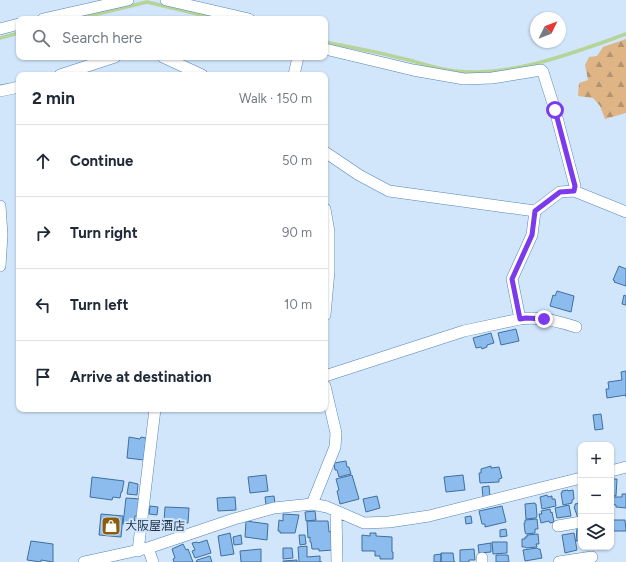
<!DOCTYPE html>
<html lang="en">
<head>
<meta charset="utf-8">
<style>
	:root { --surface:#fff; --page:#f6f6f7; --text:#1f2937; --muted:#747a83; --line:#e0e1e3 }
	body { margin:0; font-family:Figtree,"Noto Sans JP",sans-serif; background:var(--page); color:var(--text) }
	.controls { position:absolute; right:12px; bottom:12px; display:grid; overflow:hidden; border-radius:8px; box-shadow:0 1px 3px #0004 }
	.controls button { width:36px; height:36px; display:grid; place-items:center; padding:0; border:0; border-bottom:1px solid var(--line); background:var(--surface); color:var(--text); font:20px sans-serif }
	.compass { position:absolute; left:530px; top:12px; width:36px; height:36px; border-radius:50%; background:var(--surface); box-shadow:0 1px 3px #0004; rotate:47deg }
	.stop { position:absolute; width:12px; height:12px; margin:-9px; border:3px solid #7c3aed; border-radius:50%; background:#fff }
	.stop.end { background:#7c3aed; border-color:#fff; box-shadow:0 1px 4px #0008 }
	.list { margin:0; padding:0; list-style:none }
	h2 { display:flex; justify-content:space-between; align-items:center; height:52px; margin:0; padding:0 16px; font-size:17px }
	h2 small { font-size:13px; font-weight:400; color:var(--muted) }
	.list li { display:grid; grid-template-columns:26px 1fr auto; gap:12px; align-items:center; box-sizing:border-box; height:72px; padding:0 16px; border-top:1px solid var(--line) }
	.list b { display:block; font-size:15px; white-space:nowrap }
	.list em { font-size:13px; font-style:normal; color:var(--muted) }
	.icon { flex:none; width:22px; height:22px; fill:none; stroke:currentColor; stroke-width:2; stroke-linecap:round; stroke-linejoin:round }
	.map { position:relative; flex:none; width:626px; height:562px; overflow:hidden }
	.search { position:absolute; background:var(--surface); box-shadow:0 1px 3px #0004; left:16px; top:16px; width:312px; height:44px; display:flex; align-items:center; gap:10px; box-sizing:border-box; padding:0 14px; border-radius:8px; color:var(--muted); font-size:15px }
	.panel { position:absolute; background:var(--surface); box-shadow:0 1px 3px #0004; left:16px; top:72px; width:312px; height:340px; border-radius:8px }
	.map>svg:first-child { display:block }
	.forest { fill:url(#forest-firs) }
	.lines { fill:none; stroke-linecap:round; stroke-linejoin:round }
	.stream { stroke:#b6d497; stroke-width:3.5 }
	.building { fill:#8bbced; stroke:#3f6f9f }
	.minor-casing { stroke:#5485b6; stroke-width:12 }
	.minor { stroke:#fff; stroke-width:11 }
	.route { stroke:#7c3aed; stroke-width:5 }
	.labels { text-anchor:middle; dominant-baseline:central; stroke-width:4; stroke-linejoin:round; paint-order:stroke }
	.poi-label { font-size:12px; fill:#1f3348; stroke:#d1e6fb; text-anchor:start }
</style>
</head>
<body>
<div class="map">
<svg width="626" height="562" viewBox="0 0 626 562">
	<defs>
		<pattern id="forest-firs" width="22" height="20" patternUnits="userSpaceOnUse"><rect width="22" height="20" fill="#dfb586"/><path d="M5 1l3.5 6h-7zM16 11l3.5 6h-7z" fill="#b49470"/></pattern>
	</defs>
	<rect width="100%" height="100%" fill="#d1e6fb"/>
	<path class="forest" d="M626,39V113L605,119L600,106L593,98L578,96L579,83L588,80L585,65L589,57L597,56L603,47Z"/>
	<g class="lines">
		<path class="stream" d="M77,19L147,2L218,19
			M0,38L19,33
			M325,42C349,47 373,51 396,57C416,61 435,69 455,71C512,77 573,53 626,34"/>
	</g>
	<path class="building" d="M619,266L626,269V286L614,282L615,281L613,280Z
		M557,291L574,296L571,312L550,306L553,295L555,296Z
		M624,295L626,296V305L622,304Z
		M516,329L519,341L501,345L498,333Z
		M491,333L494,343L487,345V347L482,349L481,347L476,348L473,338Z
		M626,371V397V395L607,398L606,389H609L608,382L622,380L621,372Z
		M601,414L603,429L595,430L593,415Z
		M129,437L140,439L141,437L146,438L144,460L127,458Z
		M346,461L347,467H349L351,474L339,477L337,470H335L334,463Z
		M491,466V468L499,467L502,478L499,479V482L480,483L479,473H481V469Z
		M266,475L268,491L250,493L248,477Z
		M352,475L359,499L340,504L337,491L339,490L336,479Z
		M463,475L465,490L446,492L444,477Z
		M92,477L124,481L122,492H121L120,498L113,497L112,500L90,497Z
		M612,479H617L616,496L611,495Z
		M129,482L138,484L137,495L127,494Z
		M489,486L490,496L483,497L482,487Z
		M568,490V491L573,490L574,499L572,500V503L563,505L561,493H562V491Z
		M622,494H626V508L616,507V505L612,504L613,497H622Z
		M547,495L548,497L552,496V499H555L556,506L542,509L540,497Z
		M274,496L275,504L266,505L265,497Z
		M377,496L380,508L366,512L363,499Z
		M235,497L236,510L218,511L217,498Z
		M126,498L141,499L139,516H135L134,525L123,524Z
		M535,503V504H536L537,516L536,518L526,519L525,504Z
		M581,503V517L578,518L574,507L575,506V504Z
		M569,505L571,516L557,518L555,508Z
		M150,506L158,507L157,515L149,514Z
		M502,506L506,522L485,527V524H482L479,511Z
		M165,507L189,508L188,523L164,521Z
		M550,509L551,513L552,512L554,522L550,523L549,521L541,523L539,514H542L541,511Z
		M315,511L316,520L306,521L305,512Z
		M101,514L123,516L121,537L99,535Z
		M283,514L299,515L295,533H280V531H278L279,520L283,521Z
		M471,516L472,523L466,524L465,517Z
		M537,519L538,529H535V533L526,534L525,532L524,523H525V520Z
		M611,520H625L626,531H611Z
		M246,521L268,524L267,540L245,537Z
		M307,521H328L329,532L332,531L333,550L319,551V549H312L311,542H310V537L308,538Z
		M577,528H581V541H576Z
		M506,529L507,536L500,537V530Z
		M230,533L234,554L221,556L218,536Z
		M370,533H376V536L392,537V552H393V559H380V556H375V551H362V535L370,536Z
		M574,533L577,550L565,553L562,535Z
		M538,534L539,544H536L537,547L526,548L525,547H522V539H525V537H527V535Z
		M241,535L242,544L234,545L233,537Z
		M299,535H305L306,544L300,545Z
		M207,540L211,553L195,558L192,551L195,550L192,543L197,542L198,543Z
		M31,541L53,544V562L41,560V562L27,560Z
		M492,542H507V553L493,554Z
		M491,543V552L479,553L478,545Z
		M183,544L186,550L188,549L193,562H174L173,559L175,558L172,549Z
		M307,546V557L320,556V562H322H299L298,547Z
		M283,548H292L293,558L283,559Z
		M537,548L538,549H540L542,558L525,561L523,550Z
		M261,549V562H241L240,551Z
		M474,549L475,560H469V562H460V550Z
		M441,553H453L454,561L455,562H441Z
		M441,554V562H434V555Z
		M496,555H508L509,562H496Z
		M210,556L212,562H196L197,560Z
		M297,560V562H283V561Z"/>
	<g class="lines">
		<defs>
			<path id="minor" d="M166,0L249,19
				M43,19L128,0
				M0,29L19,24
				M325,49L413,70L464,79L492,78L541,70L543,72L555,110L575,186L574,191
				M163,57L202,75
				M60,75L115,57
				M294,75L298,57
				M0,91L19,87
				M325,152L359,175L389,191L535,211L560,192L574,191L626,212
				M0,206L2,235L0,266
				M325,209L329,232V271L325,315
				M520,319L512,279L532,235L535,211
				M325,376L464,331L520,319C539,316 558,321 576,327
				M611,471L626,467
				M312,504L335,447L336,433L325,386
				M336,511L337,562
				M558,526L581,522
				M148,548L153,562
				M138,551L155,409
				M482,558V562
				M84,562L148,548L234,519L274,508L312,504L327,507L364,523L389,522L429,516L581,478
				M559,562L592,557"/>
		</defs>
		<use href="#minor" class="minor-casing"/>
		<use href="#minor" class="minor"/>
	</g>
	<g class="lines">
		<path class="route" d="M544,319L526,318L520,319L512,279L532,235L535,211L560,192L574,191L575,186L555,110"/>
	</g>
	<defs>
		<symbol id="shop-square" viewBox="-11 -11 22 22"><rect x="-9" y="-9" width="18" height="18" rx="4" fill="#8f5b0c" stroke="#d1e6fb"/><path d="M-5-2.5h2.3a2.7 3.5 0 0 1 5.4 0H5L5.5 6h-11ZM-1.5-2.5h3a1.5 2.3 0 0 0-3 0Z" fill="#fff"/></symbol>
	</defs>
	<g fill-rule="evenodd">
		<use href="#shop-square" x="100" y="515" width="22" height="22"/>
	</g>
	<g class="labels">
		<g class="poi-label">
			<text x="125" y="526">大阪屋酒店</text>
		</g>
	</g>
</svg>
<div class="controls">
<button>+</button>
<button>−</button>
<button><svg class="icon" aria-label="layers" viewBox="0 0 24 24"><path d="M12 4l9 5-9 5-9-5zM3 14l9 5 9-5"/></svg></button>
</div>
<svg class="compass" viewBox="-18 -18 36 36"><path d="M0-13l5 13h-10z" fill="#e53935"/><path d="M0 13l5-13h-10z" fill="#747a83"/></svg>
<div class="stop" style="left:555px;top:110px"></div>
<div class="stop end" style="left:544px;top:319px"></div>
<div class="search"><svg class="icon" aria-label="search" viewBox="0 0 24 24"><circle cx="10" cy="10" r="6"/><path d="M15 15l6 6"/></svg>Search here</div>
<section class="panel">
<h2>2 min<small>Walk · 150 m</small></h2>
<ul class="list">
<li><svg class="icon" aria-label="ahead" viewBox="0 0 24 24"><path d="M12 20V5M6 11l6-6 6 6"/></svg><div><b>Continue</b></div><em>50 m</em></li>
<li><svg class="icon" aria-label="right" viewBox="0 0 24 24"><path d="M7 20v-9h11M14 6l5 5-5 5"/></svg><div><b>Turn right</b></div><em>90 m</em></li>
<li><svg class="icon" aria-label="left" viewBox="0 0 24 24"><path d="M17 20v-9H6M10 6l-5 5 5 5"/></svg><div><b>Turn left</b></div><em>10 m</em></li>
<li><svg class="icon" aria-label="arrive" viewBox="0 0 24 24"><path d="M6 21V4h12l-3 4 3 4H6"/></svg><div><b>Arrive at destination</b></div></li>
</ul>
</section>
</div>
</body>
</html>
